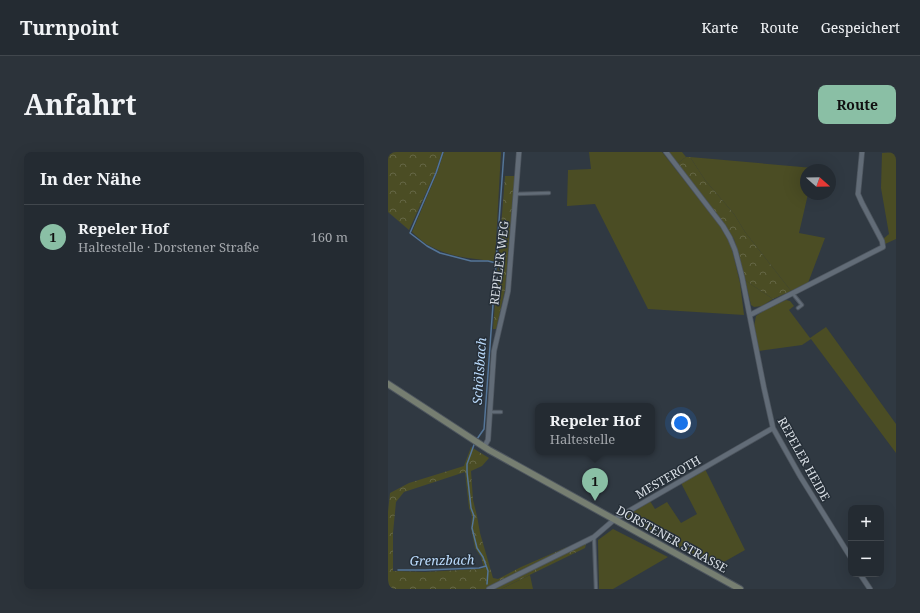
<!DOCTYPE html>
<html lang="de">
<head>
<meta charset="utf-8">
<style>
	:root { --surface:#242b32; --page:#2c333a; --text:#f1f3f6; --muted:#a3a7ac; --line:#41474d; --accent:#8abfa5 }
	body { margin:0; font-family:"Noto Serif",serif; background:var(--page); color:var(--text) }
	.controls { position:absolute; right:12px; bottom:12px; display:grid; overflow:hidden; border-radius:8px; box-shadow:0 4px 16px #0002 }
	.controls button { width:36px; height:36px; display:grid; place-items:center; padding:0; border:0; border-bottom:1px solid var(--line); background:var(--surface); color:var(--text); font:20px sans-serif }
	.compass { position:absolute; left:412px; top:12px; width:36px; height:36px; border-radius:50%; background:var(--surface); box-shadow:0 4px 16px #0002; rotate:110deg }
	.you { position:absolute; left:293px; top:271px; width:14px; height:14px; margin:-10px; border:3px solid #fff; border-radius:50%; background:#1a73e8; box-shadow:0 0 0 6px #1a73e833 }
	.badge { display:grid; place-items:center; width:26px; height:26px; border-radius:50%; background:var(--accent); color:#111; font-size:13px; font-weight:700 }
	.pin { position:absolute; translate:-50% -33px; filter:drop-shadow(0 1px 2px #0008) }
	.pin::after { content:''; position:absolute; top:21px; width:14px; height:12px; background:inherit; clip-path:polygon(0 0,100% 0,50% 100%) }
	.popup { position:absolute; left:147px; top:251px; width:120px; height:52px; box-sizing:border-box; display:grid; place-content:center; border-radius:8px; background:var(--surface); filter:drop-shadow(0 1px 3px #0005); font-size:13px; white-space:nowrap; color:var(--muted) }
	.popup b { font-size:15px; color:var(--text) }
	.popup::after { content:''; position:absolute; left:50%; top:100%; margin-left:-8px; border:8px solid transparent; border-top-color:var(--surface) }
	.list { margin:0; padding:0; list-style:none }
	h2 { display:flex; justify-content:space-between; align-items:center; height:52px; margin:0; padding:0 16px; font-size:17px }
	h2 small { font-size:13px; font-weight:400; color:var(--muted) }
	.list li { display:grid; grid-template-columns:26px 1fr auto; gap:12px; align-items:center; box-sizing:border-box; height:64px; padding:0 16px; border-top:1px solid var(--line) }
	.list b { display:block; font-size:15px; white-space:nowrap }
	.list p { margin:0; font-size:13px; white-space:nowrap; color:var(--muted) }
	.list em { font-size:13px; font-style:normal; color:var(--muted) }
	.map { position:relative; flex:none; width:508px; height:437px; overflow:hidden; border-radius:8px }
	header { display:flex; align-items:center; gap:24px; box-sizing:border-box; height:56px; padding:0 20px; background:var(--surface); border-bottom:1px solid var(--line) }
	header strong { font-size:19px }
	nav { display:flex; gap:22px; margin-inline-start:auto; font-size:14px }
	.intro { display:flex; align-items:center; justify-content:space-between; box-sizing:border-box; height:96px; padding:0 24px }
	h1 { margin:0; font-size:28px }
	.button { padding:10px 18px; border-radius:8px; background:var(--accent); color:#111; font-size:14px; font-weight:700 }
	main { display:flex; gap:24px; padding:0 24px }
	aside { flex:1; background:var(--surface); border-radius:8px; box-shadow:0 4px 16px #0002 }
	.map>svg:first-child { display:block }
	.grass { fill:#4b4d24 }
	.forest { fill:url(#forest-crowns); fill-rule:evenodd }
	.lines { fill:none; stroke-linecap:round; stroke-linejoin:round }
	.stream { stroke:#547598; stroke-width:1.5 }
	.lane-casing { stroke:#4d555e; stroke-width:4.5 }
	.street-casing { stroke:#4d555e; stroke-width:6 }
	.secondary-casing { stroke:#4d555e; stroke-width:8 }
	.lane { stroke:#626c77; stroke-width:2.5 }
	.street { stroke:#626c77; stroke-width:4.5 }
	.secondary { stroke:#767e71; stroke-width:6 }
	.labels { text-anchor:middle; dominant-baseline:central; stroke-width:3; stroke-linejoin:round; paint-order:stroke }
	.street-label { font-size:12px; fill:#d9dfe5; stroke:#262f38 }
	.water-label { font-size:13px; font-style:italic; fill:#badafb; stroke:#262f38 }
</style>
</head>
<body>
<header>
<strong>Turnpoint</strong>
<nav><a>Karte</a><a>Route</a><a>Gespeichert</a></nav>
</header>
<div class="intro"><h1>Anfahrt</h1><a class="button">Route</a></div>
<main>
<aside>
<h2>In der Nähe<small></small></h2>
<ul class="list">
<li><span class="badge">1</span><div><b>Repeler Hof</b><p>Haltestelle · Dorstener Straße</p></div><em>160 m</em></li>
</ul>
</aside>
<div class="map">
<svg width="508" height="437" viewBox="0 0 508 437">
	<defs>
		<pattern id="forest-crowns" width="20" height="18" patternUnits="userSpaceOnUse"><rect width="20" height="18" fill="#4b4d24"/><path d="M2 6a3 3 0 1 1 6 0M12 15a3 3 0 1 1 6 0" fill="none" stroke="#646644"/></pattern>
	</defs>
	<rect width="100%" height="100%" fill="#303942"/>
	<path class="grass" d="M56,0H113L107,109C85,107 61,105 42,94C35,91 30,85 24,80L49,21Z
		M201,0H274L333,75L343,93L352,131L356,163L260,157L207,52L179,54L180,18L203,17Z
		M280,0H294L298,5L289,12Z
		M508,0V87L497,92L495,87L501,82L493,36L494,1Z
		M302,5L425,16V18H418V42H420L411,81L437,86L420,131L403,139L357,80L346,62L317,28Z
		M357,128L385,147L374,154L366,155L363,153Z
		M398,148L402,149L406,154L401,158L422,186L438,175L508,272V301L423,187L414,193L371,199L366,174L368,164L378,157Z
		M317,317L357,398L327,415L236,366L262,349L267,357L279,350L293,371L309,362L293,331Z
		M225,377L280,405L225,437H211L210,388Z
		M142,423L145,437H113Z"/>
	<path class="forest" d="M0,0H54L47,21L21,78L0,60Z
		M298,5H302L317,28L346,62L357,80L403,139L385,147L357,128L351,103L346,87L336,72L289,12Z
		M117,24H127L117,138L108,177H105Z
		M83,295L101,306L94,314L83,319L85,348L89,364L92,381L105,426L110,427L133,415L179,395L198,392L197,396L113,437H1L0,427V360L2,341L21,331L76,314ZM77,320L81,356L84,364L83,376L87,396L93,405L96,416L91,417L37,420L5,419V381L8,350L16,340Z"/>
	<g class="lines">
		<path class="stream" d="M55,0L48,21L22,81L39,94L52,101L83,109H100L108,111
			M89,287L96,277L116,0
			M87,290L79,312V320L83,356L86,364L84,376L89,396L95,405L100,419L99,432
			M10,418H37L91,416L98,414"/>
		<defs>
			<path id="lane" d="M128,42L161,41
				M405,142L414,153L410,156
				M102,260H113
				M206,385L208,437"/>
			<path id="street" d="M278,0L335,74L342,86L347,98L354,125L376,236L385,276L412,324L463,406
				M362,163L495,95L494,89L474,51L470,42L474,0
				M96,295L100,288L106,199L120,139L131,0
				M472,422L482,437
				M101,437L206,385L227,367L385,276"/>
			<path id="secondary" d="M0,232L101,298L352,437"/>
		</defs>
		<use href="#lane" class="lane-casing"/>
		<use href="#street" class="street-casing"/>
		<use href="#secondary" class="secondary-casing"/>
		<use href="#lane" class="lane"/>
		<use href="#street" class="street"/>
		<use href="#secondary" class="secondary"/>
	</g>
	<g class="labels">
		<g class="street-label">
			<text transform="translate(111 111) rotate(-83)">REPELER WEG</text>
			<text transform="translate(416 307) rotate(61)">REPELER HEIDE</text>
			<text transform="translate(280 325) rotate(-30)">MESTEROTH</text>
			<text transform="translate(284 387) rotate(29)">DORSTENER STRASSE</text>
		</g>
		<g class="water-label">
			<text transform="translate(91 219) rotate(-86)">Schölsbach</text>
			<text transform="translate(54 408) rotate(-1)">Grenzbach</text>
		</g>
	</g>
</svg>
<div class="controls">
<button>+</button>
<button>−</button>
</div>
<svg class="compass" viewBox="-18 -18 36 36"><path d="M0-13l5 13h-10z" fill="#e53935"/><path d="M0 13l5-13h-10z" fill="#a3a7ac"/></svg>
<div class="you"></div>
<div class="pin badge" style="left:207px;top:349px">1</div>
<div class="popup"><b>Repeler Hof</b>Haltestelle</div>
</div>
</main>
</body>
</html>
